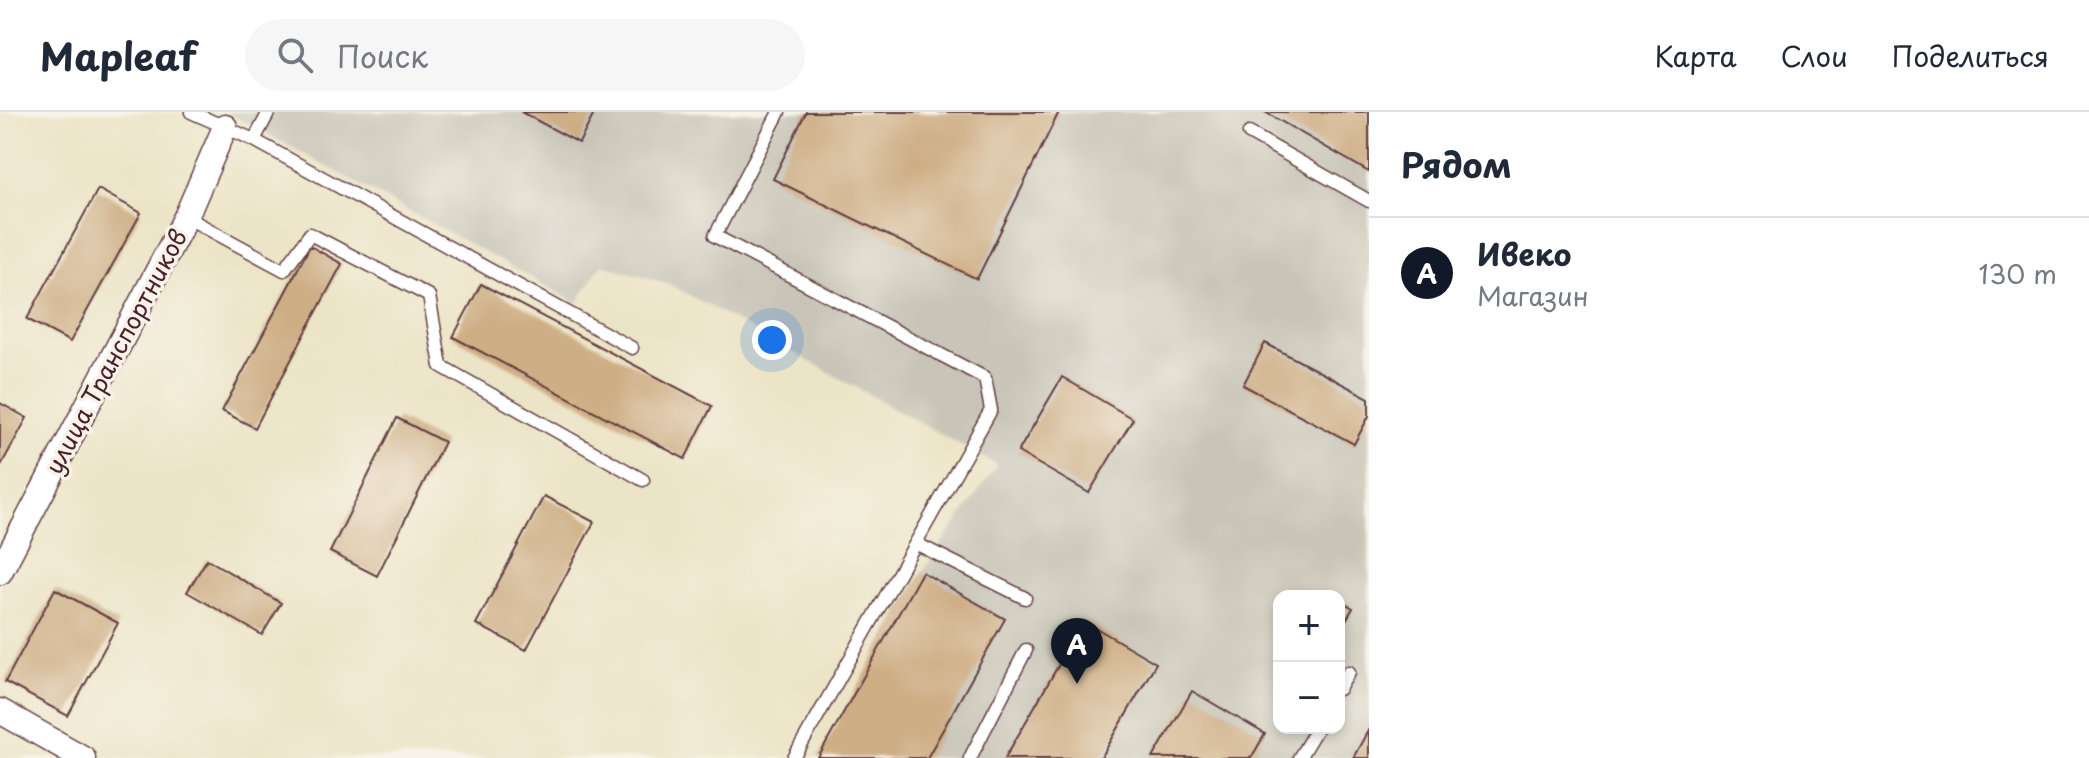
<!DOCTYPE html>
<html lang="ru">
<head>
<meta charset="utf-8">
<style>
	:root { --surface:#fff; --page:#f6f6f7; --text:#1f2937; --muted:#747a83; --line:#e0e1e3; --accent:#111827 }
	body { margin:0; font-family:"Playpen Sans",sans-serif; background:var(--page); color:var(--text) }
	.controls { position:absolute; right:24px; bottom:24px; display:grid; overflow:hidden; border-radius:16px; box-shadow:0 4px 12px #0003 }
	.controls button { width:72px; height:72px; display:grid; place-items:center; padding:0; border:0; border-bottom:2px solid var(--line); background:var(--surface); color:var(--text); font:40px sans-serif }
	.you { position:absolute; left:772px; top:228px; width:28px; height:28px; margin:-20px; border:6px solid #fff; border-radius:50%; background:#1a73e8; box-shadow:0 0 0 12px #1a73e833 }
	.badge { display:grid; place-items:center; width:52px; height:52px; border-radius:50%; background:var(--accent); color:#fff; font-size:26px; font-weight:700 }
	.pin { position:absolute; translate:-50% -66px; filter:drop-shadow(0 2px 4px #0008) }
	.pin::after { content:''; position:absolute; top:42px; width:28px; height:24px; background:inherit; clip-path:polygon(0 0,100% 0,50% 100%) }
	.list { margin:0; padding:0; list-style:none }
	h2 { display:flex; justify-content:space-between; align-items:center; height:104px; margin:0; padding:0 32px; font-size:34px }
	h2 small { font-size:26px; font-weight:400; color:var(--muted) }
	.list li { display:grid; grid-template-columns:52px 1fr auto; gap:24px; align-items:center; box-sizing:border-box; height:112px; padding:0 32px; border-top:2px solid var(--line) }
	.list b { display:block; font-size:30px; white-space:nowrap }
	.list p { margin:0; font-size:26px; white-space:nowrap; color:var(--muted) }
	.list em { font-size:26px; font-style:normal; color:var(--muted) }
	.icon { flex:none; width:44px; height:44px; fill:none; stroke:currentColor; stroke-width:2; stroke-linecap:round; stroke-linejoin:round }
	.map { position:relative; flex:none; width:1369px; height:646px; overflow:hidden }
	header { display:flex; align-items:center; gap:48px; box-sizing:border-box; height:112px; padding:0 40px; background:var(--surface); border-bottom:2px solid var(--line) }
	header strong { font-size:38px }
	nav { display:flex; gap:44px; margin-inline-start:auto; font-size:28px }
	.search { width:560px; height:72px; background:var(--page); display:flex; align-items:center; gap:20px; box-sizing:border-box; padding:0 28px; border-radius:44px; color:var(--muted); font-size:30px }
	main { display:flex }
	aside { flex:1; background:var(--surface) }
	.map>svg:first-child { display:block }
	.industrial { fill:#c8c4b8; fill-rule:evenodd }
	.building { fill:#ceae85 }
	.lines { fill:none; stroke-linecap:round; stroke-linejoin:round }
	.service-casing { stroke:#623d42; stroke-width:15 }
	.minor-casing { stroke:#623d42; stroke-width:27 }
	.service { stroke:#fff; stroke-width:12 }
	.minor { stroke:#fff; stroke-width:24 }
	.labels { text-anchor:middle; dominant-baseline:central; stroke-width:7; stroke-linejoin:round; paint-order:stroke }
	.street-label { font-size:24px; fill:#4a1f2b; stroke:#f7f3e8 }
</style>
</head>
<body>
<header>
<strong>Mapleaf</strong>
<div class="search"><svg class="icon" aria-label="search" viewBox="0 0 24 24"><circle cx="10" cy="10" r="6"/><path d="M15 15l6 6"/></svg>Поиск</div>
<nav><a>Карта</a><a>Слои</a><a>Поделиться</a></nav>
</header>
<main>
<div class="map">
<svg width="1369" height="646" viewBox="0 0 1369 646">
	<rect width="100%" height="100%" fill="#f7f3e8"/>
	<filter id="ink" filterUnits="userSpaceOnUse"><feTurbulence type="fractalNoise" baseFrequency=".0125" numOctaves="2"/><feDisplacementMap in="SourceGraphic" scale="16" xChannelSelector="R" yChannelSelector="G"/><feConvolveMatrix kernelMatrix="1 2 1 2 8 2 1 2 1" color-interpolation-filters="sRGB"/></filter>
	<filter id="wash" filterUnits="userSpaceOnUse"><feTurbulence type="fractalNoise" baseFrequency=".006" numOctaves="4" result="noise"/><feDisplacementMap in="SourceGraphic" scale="32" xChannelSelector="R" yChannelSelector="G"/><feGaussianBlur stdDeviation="1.8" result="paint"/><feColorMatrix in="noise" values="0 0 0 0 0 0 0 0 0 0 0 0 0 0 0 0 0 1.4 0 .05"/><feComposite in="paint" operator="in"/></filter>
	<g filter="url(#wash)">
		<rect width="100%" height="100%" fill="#ece4c6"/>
		<path class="industrial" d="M227,0H1369V646H818L922,460L997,353L669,172L602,152L577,191ZM1279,484H1339V616H1279Z"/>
		<g id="blocks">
			<path class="building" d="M521,0H595L579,31Z
				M806,0H1059L977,167L773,67Z
				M1265,0H1369V60Z
				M98,77L141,101L70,230L27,207Z
				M310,134L342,152L255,316L222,299Z
				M481,172L712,294L685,347L453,225Z
				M1265,231L1369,286V304L1354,332L1243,273Z
				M1062,265L1133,307L1089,381L1018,340Z
				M0,291L27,306L0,355Z
				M397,306L444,330L377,464L330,440Z
				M544,384L594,410L526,538L476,512Z
				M207,447L281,491L262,523L187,480Z
				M922,460L1005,507L927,646H818Z
				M55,477L118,511L68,604L5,570Z
				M1339,488L1353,496L1339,520Z
				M1084,509L1156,551L1101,646H1005Z
				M1192,579L1265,622L1251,646H1153Z
				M1369,617V646H1353Z"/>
		</g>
	</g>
	<g filter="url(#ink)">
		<use href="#blocks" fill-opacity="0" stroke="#623d42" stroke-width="2"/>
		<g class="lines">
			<defs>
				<path id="service" d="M191,0L254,28L269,0
					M779,0L715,124L985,266L991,298L794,646
					M1249,21L1369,89
					M254,28L632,236
					M186,105L284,158L310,122L429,184L441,254L643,368
					M917,432L1025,486
					M1339,577L1349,560
					M970,646L1026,538
					M1299,646L1317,616"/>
				<path id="minor" d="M0,460L186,105L225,15
					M0,599L83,646"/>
			</defs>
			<use href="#service" class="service-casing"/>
			<use href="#minor" class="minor-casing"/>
			<use href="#service" class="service"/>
			<use href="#minor" class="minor"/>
		</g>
	</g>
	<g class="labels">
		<g class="street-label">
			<text transform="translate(115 239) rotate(-62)">улица Транспортников</text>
		</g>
	</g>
</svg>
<div class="controls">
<button>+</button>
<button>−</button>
</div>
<div class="you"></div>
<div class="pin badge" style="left:1077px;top:572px">A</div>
</div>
<aside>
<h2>Рядом<small></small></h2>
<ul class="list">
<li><span class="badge">A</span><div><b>Ивеко</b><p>Магазин</p></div><em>130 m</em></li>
</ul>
</aside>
</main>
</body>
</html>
